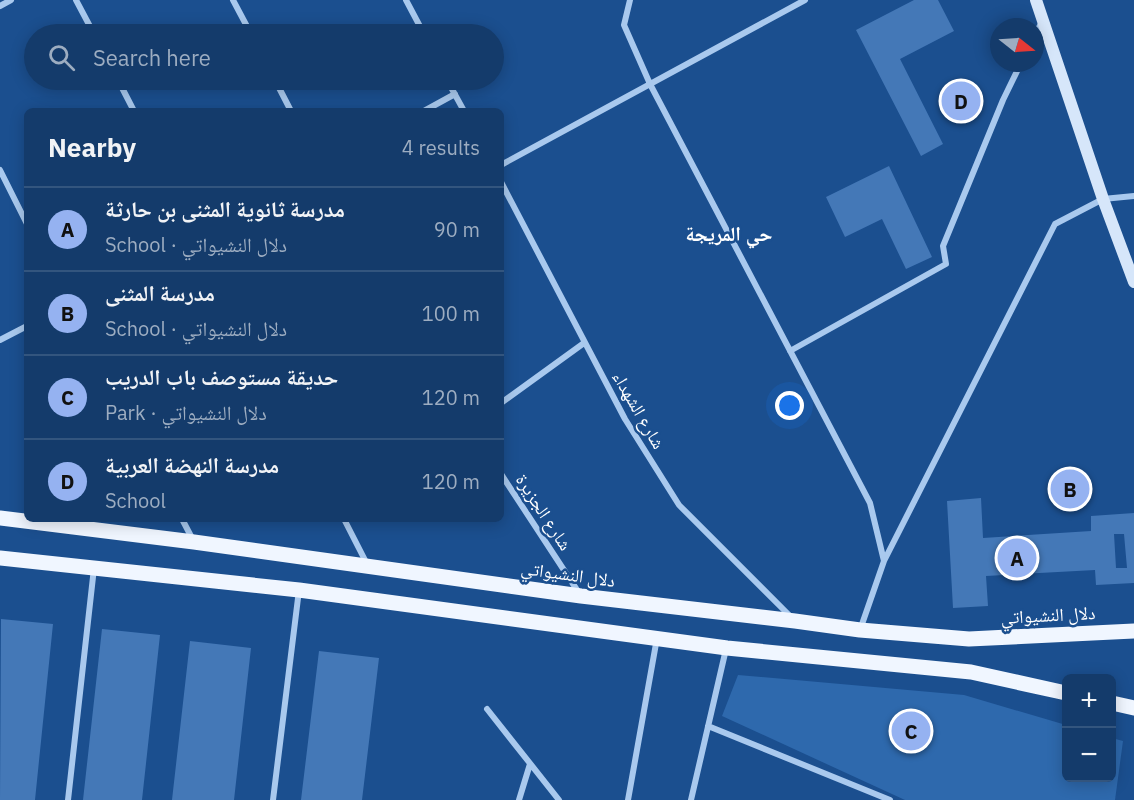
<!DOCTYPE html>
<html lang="en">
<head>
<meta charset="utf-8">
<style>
	:root { --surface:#143b6b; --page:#214673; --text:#f1f3f6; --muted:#9dadc1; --line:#33557e; --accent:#95b2f1 }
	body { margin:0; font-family:"IBM Plex Sans","Noto Naskh Arabic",sans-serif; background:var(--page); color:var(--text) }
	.controls { position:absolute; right:18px; bottom:18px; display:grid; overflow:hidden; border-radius:9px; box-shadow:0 3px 15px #0003 }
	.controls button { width:54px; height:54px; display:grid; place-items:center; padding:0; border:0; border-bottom:2px solid var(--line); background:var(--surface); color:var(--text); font:30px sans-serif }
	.compass { position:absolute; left:990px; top:18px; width:54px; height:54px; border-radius:50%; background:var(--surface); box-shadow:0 3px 15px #0003; rotate:107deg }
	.you { position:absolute; left:790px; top:406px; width:21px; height:21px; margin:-15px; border:4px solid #fff; border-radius:50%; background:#1a73e8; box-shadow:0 0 0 9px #1a73e833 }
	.badge { display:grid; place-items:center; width:39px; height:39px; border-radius:50%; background:var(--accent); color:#111; font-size:20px; font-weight:700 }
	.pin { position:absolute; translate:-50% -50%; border:3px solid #fff; box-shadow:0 2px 6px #0006 }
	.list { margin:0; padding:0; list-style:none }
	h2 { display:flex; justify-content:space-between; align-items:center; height:78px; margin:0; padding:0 24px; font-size:26px }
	h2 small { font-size:20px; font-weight:400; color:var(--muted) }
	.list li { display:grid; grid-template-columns:39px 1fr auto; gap:18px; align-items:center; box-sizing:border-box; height:84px; padding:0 24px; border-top:2px solid var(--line) }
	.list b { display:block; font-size:22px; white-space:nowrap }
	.list p { margin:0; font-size:20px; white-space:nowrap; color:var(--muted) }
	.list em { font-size:20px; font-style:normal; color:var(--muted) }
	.icon { flex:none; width:33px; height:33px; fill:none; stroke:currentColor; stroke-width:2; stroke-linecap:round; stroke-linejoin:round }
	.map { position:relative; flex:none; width:1134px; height:800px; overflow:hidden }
	.search { position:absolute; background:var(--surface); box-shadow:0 3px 15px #0003; left:24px; top:24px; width:480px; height:66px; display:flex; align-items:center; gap:15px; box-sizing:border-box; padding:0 21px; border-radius:33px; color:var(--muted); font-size:22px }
	.panel { position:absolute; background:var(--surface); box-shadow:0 3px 15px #0003; left:24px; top:108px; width:480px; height:414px; border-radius:9px }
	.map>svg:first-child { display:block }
	.green { fill:#2e69ad }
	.building { fill:#4478b7; fill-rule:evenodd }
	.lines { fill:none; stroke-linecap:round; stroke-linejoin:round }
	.street { stroke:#a9c9ee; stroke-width:6 }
	.secondary { stroke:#d6e6fa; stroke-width:12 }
	.primary { stroke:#f0f6ff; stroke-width:15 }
	.labels { text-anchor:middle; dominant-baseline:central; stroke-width:5; stroke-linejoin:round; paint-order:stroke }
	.street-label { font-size:18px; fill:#fff; stroke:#1b4f8f }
	.neighbourhood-label { font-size:20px; font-weight:bold; fill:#fff; stroke:#1b4f8f }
</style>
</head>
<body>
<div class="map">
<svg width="1134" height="800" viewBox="0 0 1134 800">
	<rect width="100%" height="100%" fill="#1b4f8f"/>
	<path class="green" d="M738,675L964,695L1066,725V778H1112V738L1123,741L1115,800H905L722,716Z"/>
	<path class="building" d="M914,0H938L954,31L900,59L943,144L921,156L856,30Z
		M889,166L932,257L906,269L882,219L845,237L826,197Z
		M981,498L983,538L1091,531V516L1134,513V583L1096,585L1095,570L986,576L988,606L953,608L947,501ZM1114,534H1124L1127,568H1116Z
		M1,619L53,624L35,800H0Z
		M102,629L160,635L142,800H83Z
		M190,641L251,648L234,800H172Z
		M319,651L379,658L362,800H301Z"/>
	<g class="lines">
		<path class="street" d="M76,0L94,34
			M233,0L251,34
			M406,0L424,34
			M630,0L624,25L650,84L870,503L884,561
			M0,6L11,0
			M1035,35L1043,20
			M118,80L134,111
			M275,80L291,111
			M447,80L464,111
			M424,111L455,94
			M501,165L805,0
			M0,170L27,224
			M501,182L625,419L679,505L792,618
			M0,340L27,326
			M790,351L946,264L943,246L1003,100L1021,63
			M501,403L584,343
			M501,474L579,593
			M182,519L193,540
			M344,519L368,566
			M860,630L884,561L1055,224L1103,199L1134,196
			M487,709L559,800
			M708,726L890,800
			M68,800L94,568
			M273,800L299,590
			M519,800L530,764
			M628,800L657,638
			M691,800L726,649"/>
		<path class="secondary" d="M1036,0L1103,199L1134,282"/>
		<path class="primary" d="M0,518L194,542L581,596L795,621L860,630L969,639L1134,631
			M0,558L299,590L727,648L971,672L1066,693
			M1112,703L1134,708"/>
	</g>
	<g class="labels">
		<g class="street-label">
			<text transform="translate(639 410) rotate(60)">شارع الشهداء</text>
			<text transform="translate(544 512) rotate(57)">شارع الجزيرة</text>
			<text transform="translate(568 574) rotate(8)">دلال النشيواتي</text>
			<text transform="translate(1048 615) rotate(-3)">دلال النشيواتي</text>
		</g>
		<g class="neighbourhood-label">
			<text x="729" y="233">حي المريجة</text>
		</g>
	</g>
</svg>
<div class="controls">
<button>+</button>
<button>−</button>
</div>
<svg class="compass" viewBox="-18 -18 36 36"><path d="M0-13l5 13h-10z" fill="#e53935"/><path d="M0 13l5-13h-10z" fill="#9dadc1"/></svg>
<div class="you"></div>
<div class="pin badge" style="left:1017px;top:558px">A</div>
<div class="pin badge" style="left:1070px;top:489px">B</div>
<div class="pin badge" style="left:911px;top:731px">C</div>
<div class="pin badge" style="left:961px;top:101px">D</div>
<div class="search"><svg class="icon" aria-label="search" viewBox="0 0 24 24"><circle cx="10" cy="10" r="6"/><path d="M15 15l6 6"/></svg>Search here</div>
<section class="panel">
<h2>Nearby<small>4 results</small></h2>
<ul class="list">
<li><span class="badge">A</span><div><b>مدرسة ثانوية المثنى بن حارثة</b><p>School · دلال النشيواتي</p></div><em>90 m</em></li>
<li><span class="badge">B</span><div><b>مدرسة المثنى</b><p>School · دلال النشيواتي</p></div><em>100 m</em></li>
<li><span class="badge">C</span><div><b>حديقة مستوصف باب الدريب</b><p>Park · دلال النشيواتي</p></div><em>120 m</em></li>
<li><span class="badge">D</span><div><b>مدرسة النهضة العربية</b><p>School</p></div><em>120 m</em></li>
</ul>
</section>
</div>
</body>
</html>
